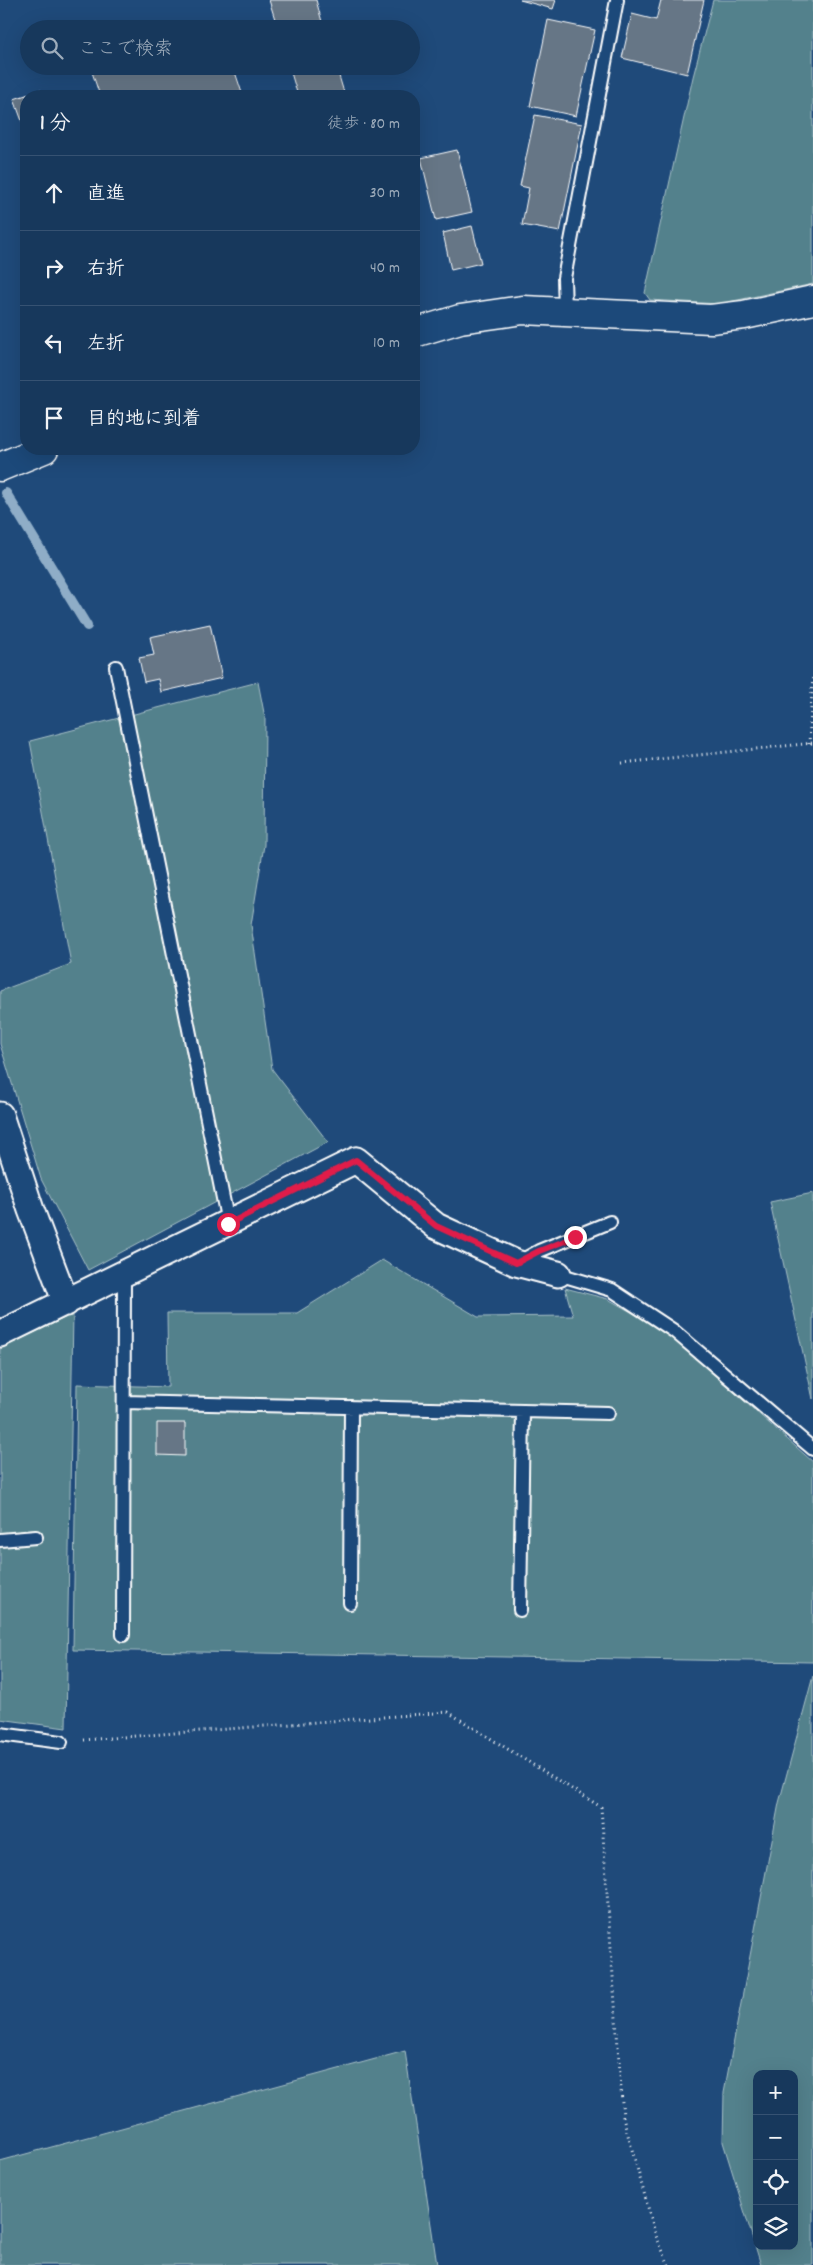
<!DOCTYPE html>
<html lang="ja">
<head>
<meta charset="utf-8">
<style>
	:root { --surface:#17385c; --page:#244365; --text:#f1f3f6; --muted:#9eacbb; --line:#365272 }
	body { margin:0; font-family:Dekko,"Klee One",sans-serif; background:var(--page); color:var(--text) }
	.controls { position:absolute; right:15px; bottom:15px; display:grid; overflow:hidden; border-radius:10px; box-shadow:0 5px 20px #0002 }
	.controls button { width:45px; height:45px; display:grid; place-items:center; padding:0; border:0; border-bottom:1px solid var(--line); background:var(--surface); color:var(--text); font:25px sans-serif }
	.stop { position:absolute; width:15px; height:15px; margin:-11px; border:4px solid #e11d48; border-radius:50%; background:#fff }
	.stop.end { background:#e11d48; border-color:#fff; box-shadow:0 1px 5px #0008 }
	.list { margin:0; padding:0; list-style:none }
	h2 { display:flex; justify-content:space-between; align-items:center; height:65px; margin:0; padding:0 20px; font-size:21px }
	h2 small { font-size:16px; font-weight:400; color:var(--muted) }
	.list li { display:grid; grid-template-columns:32px 1fr auto; gap:15px; align-items:center; box-sizing:border-box; height:75px; padding:0 20px; border-top:1px solid var(--line) }
	.list b { display:block; font-size:19px; white-space:nowrap }
	.list em { font-size:16px; font-style:normal; color:var(--muted) }
	.icon { flex:none; width:28px; height:28px; fill:none; stroke:currentColor; stroke-width:2; stroke-linecap:round; stroke-linejoin:round }
	.map { position:relative; flex:none; width:813px; height:2265px; overflow:hidden }
	.search { position:absolute; background:var(--surface); box-shadow:0 5px 20px #0002; left:20px; top:20px; width:400px; height:55px; display:flex; align-items:center; gap:12px; box-sizing:border-box; padding:0 18px; border-radius:28px; color:var(--muted); font-size:19px }
	.panel { position:absolute; background:var(--surface); box-shadow:0 5px 20px #0002; left:20px; top:90px; width:400px; height:365px; border-radius:20px }
	.map>svg:first-child { display:block }
	.green { fill:#52818c; stroke:#a8c0c6; fill-rule:evenodd }
	.lines { fill:none; stroke-linecap:round; stroke-linejoin:round }
	.stream { stroke:#8fadc7; stroke-width:10 }
	.building { fill:#667686; stroke:#fff }
	.lane-casing { stroke:#fff; stroke-width:16 }
	.street-casing { stroke:#fff; stroke-width:29 }
	.secondary-casing { stroke:#fff; stroke-width:31 }
	.path { stroke:#fff; stroke-width:3; stroke-dasharray:1 4; stroke-linecap:butt }
	.lane { stroke:#1f4a7a; stroke-width:12 }
	.street { stroke:#1f4a7a; stroke-width:25 }
	.secondary { stroke:#1f4a7a; stroke-width:28 }
	.route { stroke:#e11d48; stroke-width:6 }
</style>
</head>
<body>
<div class="map">
<svg width="813" height="2265" viewBox="0 0 813 2265">
	<rect width="100%" height="100%" fill="#1f4a7a"/>
	<filter id="ink" filterUnits="userSpaceOnUse"><feTurbulence type="fractalNoise" baseFrequency=".02" numOctaves="2"/><feDisplacementMap in="SourceGraphic" scale="10" xChannelSelector="R" yChannelSelector="G"/><feConvolveMatrix kernelMatrix="1 2 1 2 8 2 1 2 1" color-interpolation-filters="sRGB"/></filter>
	<g filter="url(#ink)">
		<path class="green" d="M713,0H813V284L719,304L650,300L645,293L693,77Z
			M258,682L265,718L264,845L251,925L272,1069L328,1142L88,1270L41,1179L0,1044V991L71,964L30,741Z
			M813,1193V1399L770,1202Z
			M382,1260L478,1317L573,1316L565,1288L608,1299L665,1331L813,1462V1662L73,1650L77,1384L168,1387L167,1313H297Z
			M73,1314L66,1728L0,1719V1349Z
			M813,1676V2265H761L723,2142L724,2093L779,1803ZM757,2074H794V2246H757Z
			M405,2051L437,2265H0V2161Z"/>
		<g class="lines">
			<path class="stream" d="M6,493L87,626"/>
		</g>
		<path class="building" d="M269,0H316L324,29H278Z
			M520,0H556L553,9Z
			M661,0H704L687,74L622,58L632,14L656,20Z
			M548,20L595,30L576,116L530,106Z
			M90,66H233L243,96H100Z
			M289,66H336L345,96H298Z
			M41,90L43,96H26V132L14,99Z
			M535,115L582,124L560,232L522,225L529,188L520,186Z
			M457,150L472,212L436,220L421,158Z
			M472,226L481,263L451,270L443,233Z
			M210,624L222,678L161,692L158,679L144,682L139,658L154,655L150,637Z
			M157,1423H185V1456L157,1455Z"/>
		<g class="lines">
			<defs>
				<path id="lane" d="M565,310L564,278L617,0
					M116,667L228,1223
					M519,1262L539,1251L610,1222
					M558,1274L612,1290L674,1331L813,1449
					M124,1402L608,1413
					M0,1540L36,1537
					M350,1603L351,1407
					M520,1610L523,1411
					M123,1635L124,1274
					M0,1734L61,1742"/>
				<path id="street" d="M0,1115L31,1210L66,1303
					M0,1334L356,1160L436,1226L516,1263L558,1274"/>
				<path id="secondary" d="M414,333L460,319L523,310L711,319L744,315L813,300
					M0,467L44,449"/>
			</defs>
			<use href="#lane" class="lane-casing"/>
			<use href="#street" class="street-casing"/>
			<use href="#secondary" class="secondary-casing"/>
			<path class="path" d="M809,744L813,674
				M622,763L813,743
				M84,1740L448,1712L601,1807L623,2117L656,2236L669,2265"/>
			<use href="#lane" class="lane"/>
			<use href="#street" class="street"/>
			<use href="#secondary" class="secondary"/>
		</g>
	</g>
	<g class="lines" filter="url(#ink)">
		<path class="route" d="M228,1224L356,1160L436,1226L516,1263L539,1251L575,1237"/>
	</g>
</svg>
<div class="controls">
<button>+</button>
<button>−</button>
<button><svg class="icon" aria-label="locate" viewBox="0 0 24 24"><circle cx="12" cy="12" r="6"/><path d="M12 2v4M12 18v4M2 12h4M18 12h4"/></svg></button>
<button><svg class="icon" aria-label="layers" viewBox="0 0 24 24"><path d="M12 4l9 5-9 5-9-5zM3 14l9 5 9-5"/></svg></button>
</div>
<div class="stop" style="left:228px;top:1224px"></div>
<div class="stop end" style="left:575px;top:1237px"></div>
<div class="search"><svg class="icon" aria-label="search" viewBox="0 0 24 24"><circle cx="10" cy="10" r="6"/><path d="M15 15l6 6"/></svg>ここで検索</div>
<section class="panel">
<h2>1 分<small>徒歩 · 80 m</small></h2>
<ul class="list">
<li><svg class="icon" aria-label="ahead" viewBox="0 0 24 24"><path d="M12 20V5M6 11l6-6 6 6"/></svg><div><b>直進</b></div><em>30 m</em></li>
<li><svg class="icon" aria-label="right" viewBox="0 0 24 24"><path d="M7 20v-9h11M14 6l5 5-5 5"/></svg><div><b>右折</b></div><em>40 m</em></li>
<li><svg class="icon" aria-label="left" viewBox="0 0 24 24"><path d="M17 20v-9H6M10 6l-5 5 5 5"/></svg><div><b>左折</b></div><em>10 m</em></li>
<li><svg class="icon" aria-label="arrive" viewBox="0 0 24 24"><path d="M6 21V4h12l-3 4 3 4H6"/></svg><div><b>目的地に到着</b></div></li>
</ul>
</section>
</div>
</body>
</html>
